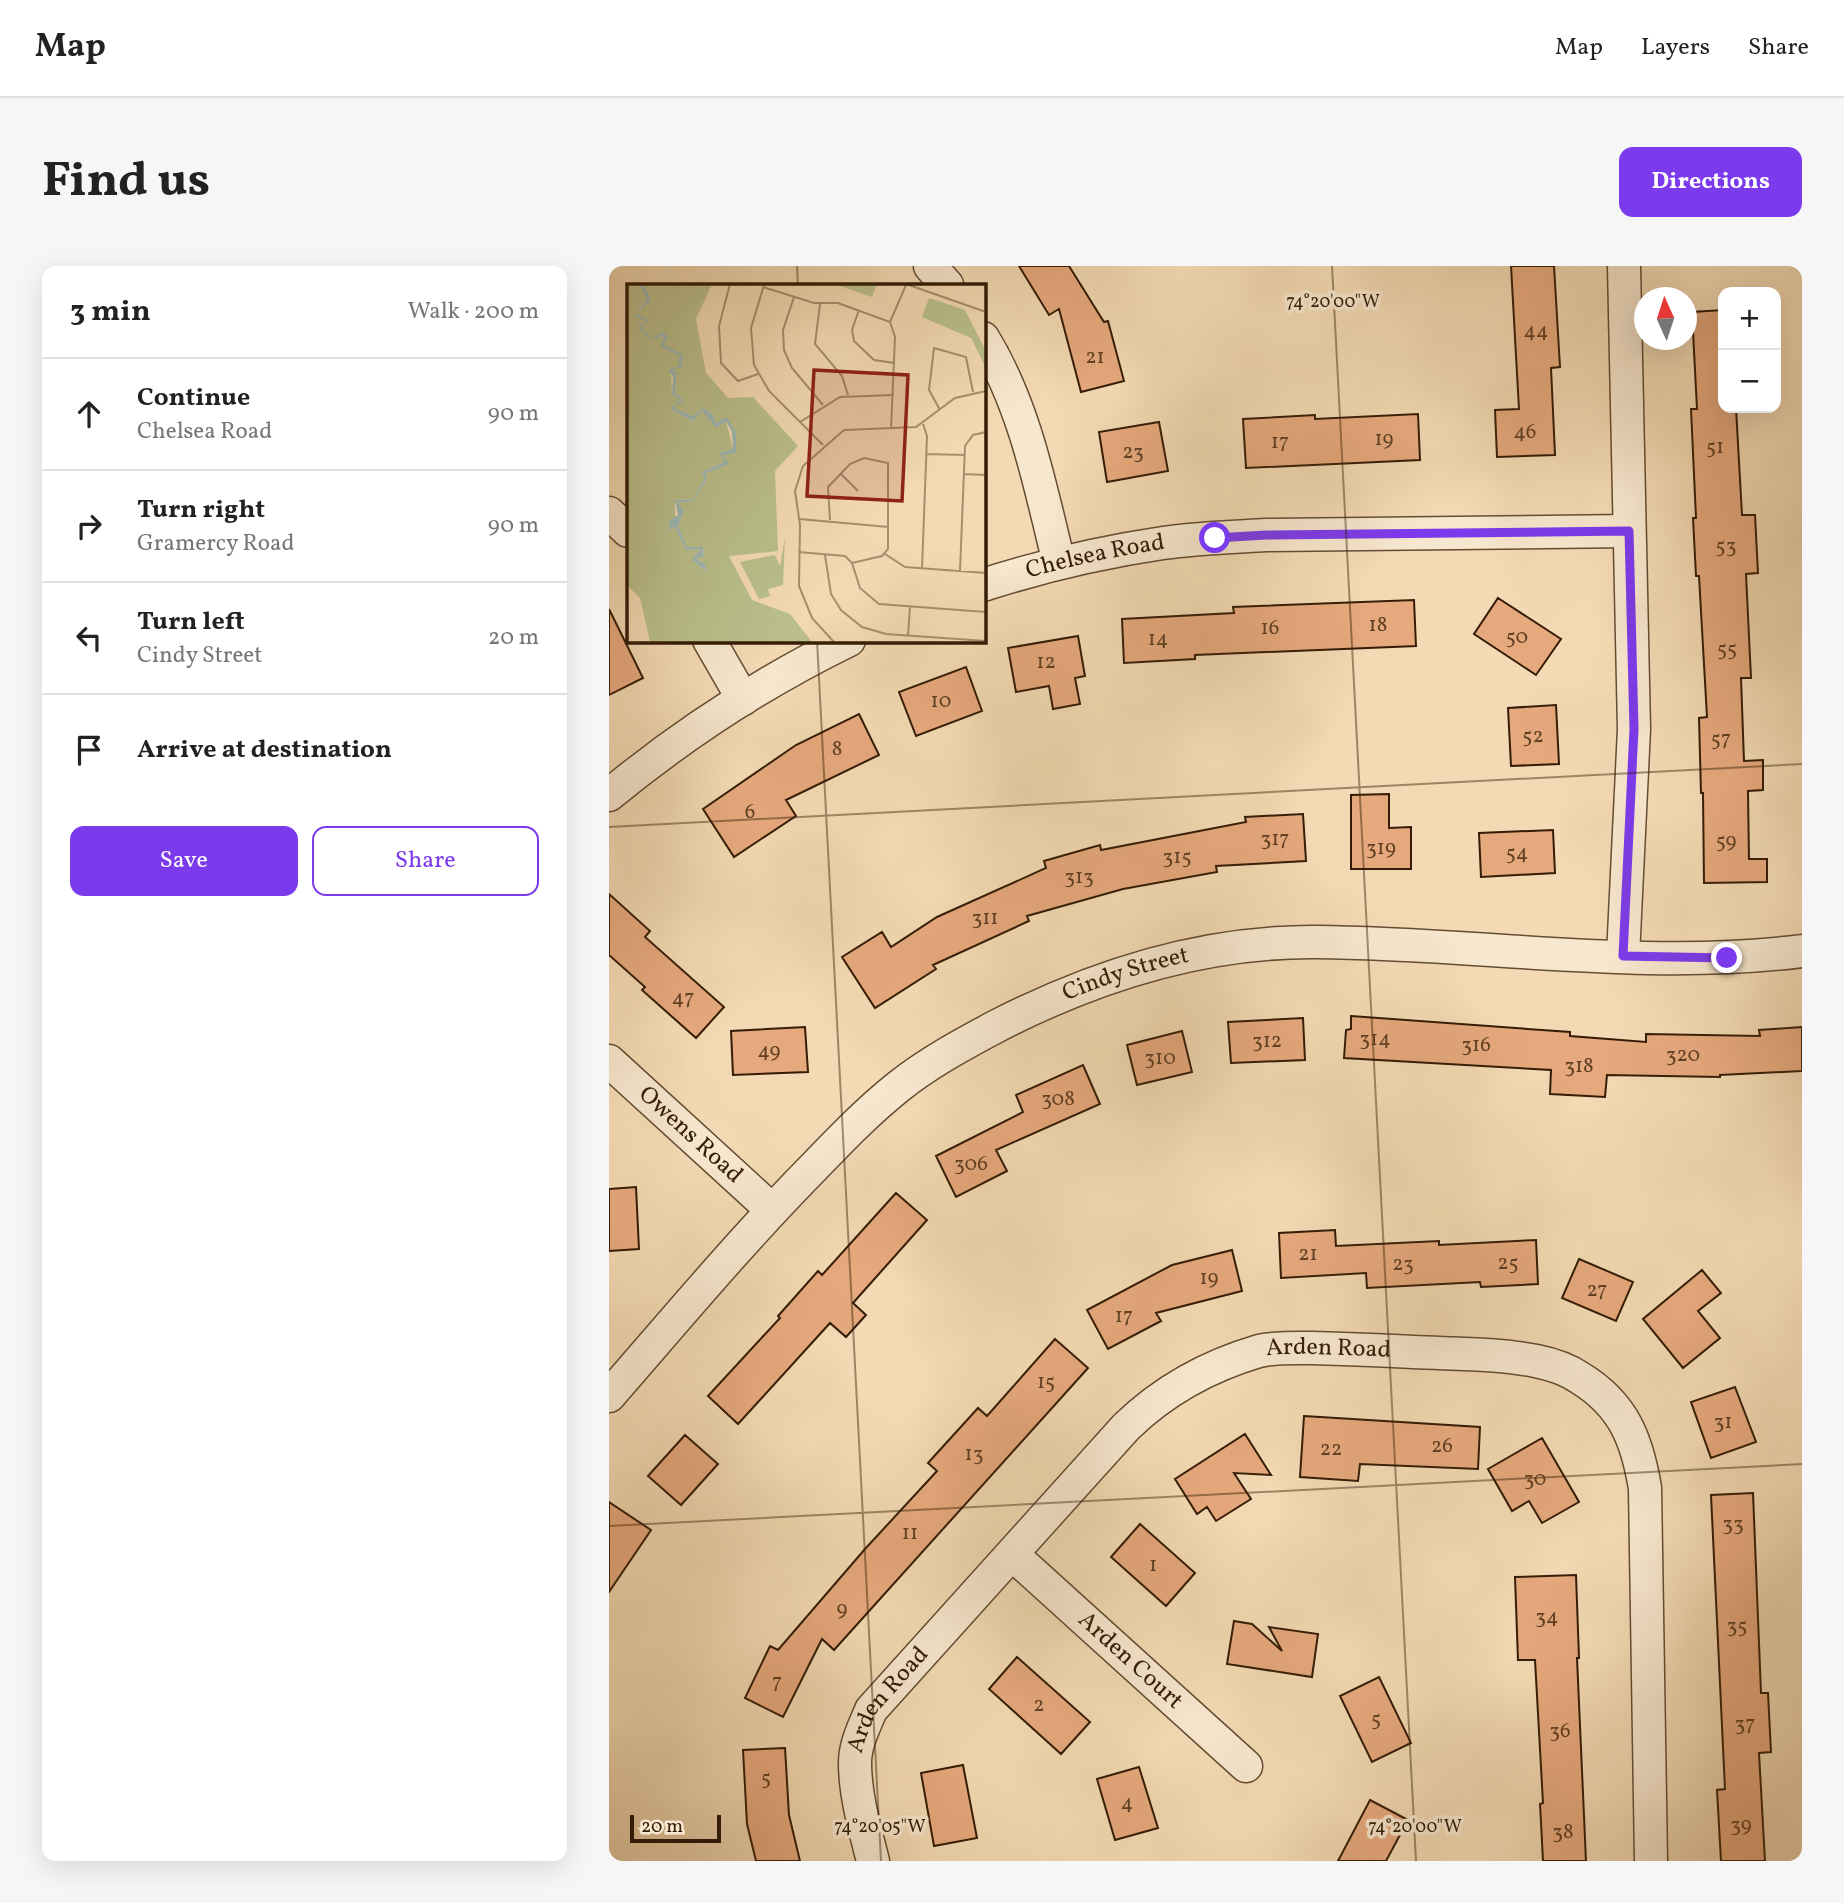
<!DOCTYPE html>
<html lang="en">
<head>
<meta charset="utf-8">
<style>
	:root { --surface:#fff; --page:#f6f6f6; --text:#222; --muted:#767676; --line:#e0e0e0; --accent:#7c3aed }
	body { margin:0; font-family:Vollkorn,serif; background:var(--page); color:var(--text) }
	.controls { position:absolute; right:21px; top:21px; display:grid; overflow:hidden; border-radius:14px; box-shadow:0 7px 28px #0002 }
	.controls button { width:63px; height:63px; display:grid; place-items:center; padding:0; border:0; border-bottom:2px solid var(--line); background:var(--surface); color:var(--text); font:35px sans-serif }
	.compass { position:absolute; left:1025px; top:21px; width:63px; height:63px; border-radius:50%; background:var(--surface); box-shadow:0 7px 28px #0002; rotate:357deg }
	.scale { position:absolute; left:21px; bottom:18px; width:91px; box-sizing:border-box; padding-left:7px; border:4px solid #341c06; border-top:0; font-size:19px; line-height:24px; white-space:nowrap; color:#341c06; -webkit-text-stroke:5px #f7e7ce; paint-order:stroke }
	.stop { position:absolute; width:21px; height:21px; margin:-16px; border:5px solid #7c3aed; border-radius:50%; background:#fff }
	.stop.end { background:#7c3aed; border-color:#fff; box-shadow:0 2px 7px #0008 }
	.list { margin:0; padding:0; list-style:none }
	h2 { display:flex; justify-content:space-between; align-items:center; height:91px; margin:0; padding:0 28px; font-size:30px }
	h2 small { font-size:23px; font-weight:400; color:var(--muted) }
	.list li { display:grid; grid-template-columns:46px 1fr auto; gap:21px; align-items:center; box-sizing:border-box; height:112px; padding:0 28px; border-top:2px solid var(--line) }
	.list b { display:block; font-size:26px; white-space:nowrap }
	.list p { margin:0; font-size:23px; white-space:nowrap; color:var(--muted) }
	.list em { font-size:23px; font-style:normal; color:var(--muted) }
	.actions { display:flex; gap:14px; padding:21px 28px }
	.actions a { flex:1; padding:16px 0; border:2px solid var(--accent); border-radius:14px; text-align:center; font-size:24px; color:var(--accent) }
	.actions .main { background:var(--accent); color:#fff }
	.icon { flex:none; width:38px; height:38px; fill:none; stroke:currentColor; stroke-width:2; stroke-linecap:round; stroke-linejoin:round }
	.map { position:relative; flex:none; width:1193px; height:1595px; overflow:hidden; border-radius:14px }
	header { display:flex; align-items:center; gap:42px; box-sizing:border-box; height:98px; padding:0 35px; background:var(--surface); border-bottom:2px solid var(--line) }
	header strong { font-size:33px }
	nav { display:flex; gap:38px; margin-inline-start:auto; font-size:24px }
	.intro { display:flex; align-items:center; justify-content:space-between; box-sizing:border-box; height:168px; padding:0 42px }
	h1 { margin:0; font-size:49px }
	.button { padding:18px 32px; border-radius:14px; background:var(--accent); color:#fff; font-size:24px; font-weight:700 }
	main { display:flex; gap:42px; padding:0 42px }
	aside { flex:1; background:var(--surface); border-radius:14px; box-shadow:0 7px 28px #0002 }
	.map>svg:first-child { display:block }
	.building { fill:#e6a97d; stroke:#341c06; stroke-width:2 }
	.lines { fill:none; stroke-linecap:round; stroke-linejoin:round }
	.street-casing { stroke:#644c32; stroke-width:35 }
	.street { stroke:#f7e7ce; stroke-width:32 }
	.route { stroke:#7c3aed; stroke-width:9 }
	.ticks { fill:none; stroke:#341c06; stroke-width:2; stroke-opacity:0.45 }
	.labels { text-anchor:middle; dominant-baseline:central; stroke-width:7; stroke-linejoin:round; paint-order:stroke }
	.number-label { font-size:21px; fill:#603f24 }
	.street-label { font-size:24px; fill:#341c06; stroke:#f7e7ce }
	.inset-road { fill:none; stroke:#a78e6e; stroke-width:2 }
	.view { fill:#8f2418; fill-opacity:0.15; stroke:#8f2418; stroke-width:3.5 }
	.inset-edge { fill:none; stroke:#341c06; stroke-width:3.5 }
	.ticks-label { font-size:18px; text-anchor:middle; fill:#341c06; stroke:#f7e7ce; stroke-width:7; stroke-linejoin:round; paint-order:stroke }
</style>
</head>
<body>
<header>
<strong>Map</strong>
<nav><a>Map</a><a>Layers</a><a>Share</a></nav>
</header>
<div class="intro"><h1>Find us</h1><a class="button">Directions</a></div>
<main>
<aside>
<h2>3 min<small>Walk · 200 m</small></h2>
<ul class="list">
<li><svg class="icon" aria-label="ahead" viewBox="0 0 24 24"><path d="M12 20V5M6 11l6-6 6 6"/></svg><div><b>Continue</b><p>Chelsea Road</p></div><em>90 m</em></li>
<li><svg class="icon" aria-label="right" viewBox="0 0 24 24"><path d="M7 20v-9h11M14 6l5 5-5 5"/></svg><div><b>Turn right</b><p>Gramercy Road</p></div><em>90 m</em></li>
<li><svg class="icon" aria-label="left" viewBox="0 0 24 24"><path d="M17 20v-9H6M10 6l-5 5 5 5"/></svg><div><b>Turn left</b><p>Cindy Street</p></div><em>20 m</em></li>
<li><svg class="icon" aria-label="arrive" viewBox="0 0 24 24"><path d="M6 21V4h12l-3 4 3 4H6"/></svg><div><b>Arrive at destination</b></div></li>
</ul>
<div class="actions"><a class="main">Save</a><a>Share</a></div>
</aside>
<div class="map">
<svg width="1193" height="1595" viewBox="0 0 1193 1595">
	<rect width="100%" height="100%" fill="#f3dab4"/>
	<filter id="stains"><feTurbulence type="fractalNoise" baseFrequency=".00286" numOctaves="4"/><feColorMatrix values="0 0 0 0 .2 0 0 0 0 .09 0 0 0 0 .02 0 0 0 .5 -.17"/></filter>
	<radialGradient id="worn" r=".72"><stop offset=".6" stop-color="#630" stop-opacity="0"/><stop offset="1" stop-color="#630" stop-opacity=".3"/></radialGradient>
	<path class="building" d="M410,0H460L495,56L499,55L515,115L472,126L450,43L440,49Z
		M902,0H945L951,101L942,102L946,189L888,191L886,144L910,143Z
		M1114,44V142H1127L1133,249H1146L1149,307L1137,308L1142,412H1132L1135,495L1154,494V524L1139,525L1140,593H1158V616L1095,617L1094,527H1092L1090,452L1098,451L1090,310H1087L1084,252H1087L1082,143H1088L1083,46Z
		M809,148L811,194L637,202L634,153L706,149V153Z
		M550,156L559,205L498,216L490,166Z
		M889,332L952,373L927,409L865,368Z
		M805,334L807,380L586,389V393L515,397L513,353L625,347L624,341Z
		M0,343L34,412L0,429Z
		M469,370L476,410L466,412L471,438L444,443L440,420L407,426L399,382Z
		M357,401L373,445L307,470L290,426Z
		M947,439L950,498L902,500L899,442Z
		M250,448L270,489L177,534L187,550L125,591L94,543L187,479Z
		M780,528V562L802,561V603H742V529Z
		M694,548L697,595L607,600L608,606L514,623L418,650L420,655L324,699L327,703L266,742L233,691L273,666L282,681L328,651L437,602L435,595L491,579L492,584L637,556L636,551Z
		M944,564L946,607L872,611L870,567Z
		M0,628L41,665L36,671L115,741L87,772L33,724L36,721L0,689Z
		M742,750L961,766V770L1037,776V768L1151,770L1150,764L1193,761V805L1111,809V811L998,809L996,831L941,828L942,804L735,792L737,764L742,763Z
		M694,752L696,794L622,797L619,756Z
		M196,761L199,806L124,809L122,765Z
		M573,765L583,806L528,819L518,779Z
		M474,799L491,838L387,884L398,905L347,931L327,890L414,846L407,829Z
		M27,921L30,983L0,985V923Z
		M287,927L318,954L244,1037L257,1049L237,1071L221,1057L129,1158L99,1130L171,1052L169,1050L209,1005L213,1009Z
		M726,964L727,980L830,975V979L927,974L929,1018L872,1021L871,1016L758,1022L757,1007L672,1012L670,967Z
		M623,984L633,1025L547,1047L552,1055L499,1083L478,1044L563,999Z
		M970,993L1024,1016L1007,1055L953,1032Z
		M1093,1004L1112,1027L1089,1045L1111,1072L1074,1102L1034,1053Z
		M446,1073L479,1102L225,1384L213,1373L174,1451L136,1432L161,1380L169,1384L256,1283L328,1205L319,1197L369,1142L378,1150Z
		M1126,1121L1147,1176L1102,1192L1082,1136Z
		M695,1150L871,1161L869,1203L751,1198L749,1215L691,1211Z
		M636,1168L662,1209L625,1207L642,1233L607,1255L598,1241L588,1248L566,1213Z
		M76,1169L109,1198L72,1239L39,1210Z
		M933,1172L970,1236L933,1257L920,1235L903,1245L879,1203Z
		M1144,1227L1152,1427H1159L1162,1486L1150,1487L1156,1595H1112L1108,1524L1116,1523L1102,1229Z
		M0,1236L42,1264L0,1326Z
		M531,1258L586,1307L557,1340L502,1291Z
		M967,1309L970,1392H968L977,1595H934L931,1538L934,1537L926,1394H909L906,1311Z
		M625,1355L643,1358L673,1385L660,1361L709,1368L703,1411L618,1398Z
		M408,1391L481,1456L452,1488L380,1423Z
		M770,1411L802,1477L763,1496L731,1430Z
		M176,1482L180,1549L191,1595H147L138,1558L134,1484Z
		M354,1499L368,1572L325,1580L312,1507Z
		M530,1501L549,1562L506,1574L488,1513Z
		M761,1534L799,1554L777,1595H729Z"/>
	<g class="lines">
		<defs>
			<g id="street">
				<path d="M321,0L338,19"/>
				<path d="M374,72C416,140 431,220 450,297"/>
				<path d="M0,247L19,265"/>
				<path id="s1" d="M374,319C433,300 493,286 554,277C588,272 623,271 657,269L1020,265"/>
				<path d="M100,374L134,433"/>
				<path d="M0,529C73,469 154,416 240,374"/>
				<path d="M1014,690L1025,463L1015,0"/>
				<path id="s2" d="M0,795L163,944"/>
				<path id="s3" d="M0,1130C67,1053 133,974 205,901C232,873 259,845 289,821C319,797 354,778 388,760C487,709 595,675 708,676C867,677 1035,705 1193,685"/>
				<path id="s4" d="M404,1289L637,1500"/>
				<path id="s5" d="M264,1595C256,1564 246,1529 246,1497C246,1478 255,1461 262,1444L517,1161C554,1125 599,1100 650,1085C666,1081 686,1082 703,1082C737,1083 770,1084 804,1086C844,1088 887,1087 927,1095C942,1098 958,1103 971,1112C1015,1139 1028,1174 1036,1222L1042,1595"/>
			</g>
		</defs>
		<use href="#street" class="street-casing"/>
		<use href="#street" class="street"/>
	</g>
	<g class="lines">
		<path class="route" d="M606,272L657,269L1020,265L1025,463L1014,690L1118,692"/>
	</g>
	<path class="ticks" d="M188,0L189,19M723,0L807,1595M208,374L272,1595M0,561L1193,498M0,1260L1193,1198"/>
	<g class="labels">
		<g class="number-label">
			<text x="927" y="65">44</text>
			<text x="486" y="91">21</text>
			<text x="916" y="166">46</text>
			<text x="775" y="173">19</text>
			<text x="671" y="176">17</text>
			<text x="1106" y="181">51</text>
			<text x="524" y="186">23</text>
			<text x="1117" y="280">53</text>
			<text x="769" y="359">18</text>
			<text x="661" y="362">16</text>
			<text x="908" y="371">50</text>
			<text x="549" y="373">14</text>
			<text x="1118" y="383">55</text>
			<text x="437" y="396">12</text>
			<text x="332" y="435">10</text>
			<text x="924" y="470">52</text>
			<text x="1112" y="473">57</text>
			<text x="228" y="483">8</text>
			<text x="141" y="546">6</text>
			<text x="666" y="573">317</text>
			<text x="1117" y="575">59</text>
			<text x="772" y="582">319</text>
			<text x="908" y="587">54</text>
			<text x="568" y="591">315</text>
			<text x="470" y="611">313</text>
			<text x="376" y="652">311</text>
			<text x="74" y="732">47</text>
			<text x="766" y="773">314</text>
			<text x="658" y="775">312</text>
			<text x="867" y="779">316</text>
			<text x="160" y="785">49</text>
			<text x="1074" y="789">320</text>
			<text x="551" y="792">310</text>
			<text x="970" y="800">318</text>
			<text x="449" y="833">308</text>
			<text x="362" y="898">306</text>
			<text x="699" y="988">21</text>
			<text x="899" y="997">25</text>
			<text x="794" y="998">23</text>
			<text x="600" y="1012">19</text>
			<text x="988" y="1024">27</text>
			<text x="515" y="1050">17</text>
			<text x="437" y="1116">15</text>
			<text x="1114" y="1156">31</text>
			<text x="833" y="1180">26</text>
			<text x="722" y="1183">22</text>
			<text x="365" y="1188">13</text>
			<text x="926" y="1213">30</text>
			<text x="1124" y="1258">33</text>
			<text x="301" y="1267">11</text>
			<text x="544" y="1299">1</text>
			<text x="233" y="1343">9</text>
			<text x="938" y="1351">34</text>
			<text x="1128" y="1360">35</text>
			<text x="168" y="1416">7</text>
			<text x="430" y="1439">2</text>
			<text x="767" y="1453">5</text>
			<text x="1136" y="1458">37</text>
			<text x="951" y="1465">36</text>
			<text x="157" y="1512">5</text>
			<text x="518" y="1537">4</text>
			<text x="1132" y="1559">39</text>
			<text x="954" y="1566">38</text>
		</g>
		<g class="street-label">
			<text stroke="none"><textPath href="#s1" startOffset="116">Chelsea Road</textPath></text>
			<text stroke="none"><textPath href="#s3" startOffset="679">Cindy Street</textPath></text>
			<text stroke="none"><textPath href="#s2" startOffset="110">Owens Road</textPath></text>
			<text stroke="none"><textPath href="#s5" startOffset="761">Arden Road</textPath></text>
			<text stroke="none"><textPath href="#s4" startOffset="158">Arden Court</textPath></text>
			<text stroke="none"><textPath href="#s5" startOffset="173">Arden Road</textPath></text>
		</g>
	</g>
	<g transform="translate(18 18)">
		<rect width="359" height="359" fill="#f3dab4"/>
		<path d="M0,0H13L20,15L9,28L23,16L17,0H85L69,35L79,89L101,114L126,113L171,162L148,187L151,267L102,272L125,316L163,330L185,358H23L13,314L0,301ZM44,86L50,89L48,109L55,116L46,124L66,132L76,124L86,130L87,138L75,127L66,137L43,125L53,116L45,110ZM99,137L109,148L108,169L96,170L101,180L79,189V197L66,217L49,219L57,227L51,242L60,264L76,263L77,272L68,275L78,287L66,276L74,265L59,266L48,243V216L66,215L77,196L75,188L99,178L93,169L106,165ZM207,0L222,1L250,0L245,13ZM302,14L338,26L359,67V84L344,54L295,33ZM158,253L156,301L141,305L143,312L132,315L113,278L148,271L153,282Z" fill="#bac08d" fill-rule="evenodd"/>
		<path d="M17,0L24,16L9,30L22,36L14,43L24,55L36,48L41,53L37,61L56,71L55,83L45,86L50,89L48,109L56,116L47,124L66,132L76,124L86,130L88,139L100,133L109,148V169L96,171L102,180L79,189V197L66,217L50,219L57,227L51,242L60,263H76L77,272L69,275L78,280L79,287L65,276L74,265L59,266L48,243L41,246L43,236L51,231L48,216L66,215L77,196L75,188L98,178L93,169L106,165L105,148L99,137L89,144L75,127L66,137L43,125L53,116L45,110L46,92L41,86L52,82V71L34,63L37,52L22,56L11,42L19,37L7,32L20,15L13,2Z" fill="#9db9b5"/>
		<path class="inset-road" d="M103,0L92,42L94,79L111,97L131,90M279,0L359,28M137,1L124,44L127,81L142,107L196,161M136,3L187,19H211L263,38L268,53L264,145M167,13L156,46L157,66L165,84L196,121M193,20L188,60L215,92L221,111M232,26L225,46L227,57L247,76L268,79M263,38L279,1M313,126L302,106L307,64L339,73L346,108M173,138L213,113L267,111M299,170L338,171M214,190L231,207M337,190L359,191M172,235L262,243M203,236L201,203L223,180L237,174L261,179V265L255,272L225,279M171,268L218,272L225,279M258,270L278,283L359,289M198,271L204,310L214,326L235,343L259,350L359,357M225,279L233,304L252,320L359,328M295,285L300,152L296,140M333,287L338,162L346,151L359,148M281,351L283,323M207,358L185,334L172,302L173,241L168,207L176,182L217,146L289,143L328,114L359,107"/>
		<path class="view" d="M187,86L281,91L275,217L180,212Z"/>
		<rect width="359" height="359" class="inset-edge"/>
	</g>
	<g class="ticks-label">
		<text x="724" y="41">74°20'00"W</text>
		<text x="271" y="1566">74°20'05"W</text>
		<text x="806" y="1566">74°20'00"W</text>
	</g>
	<rect width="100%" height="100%" filter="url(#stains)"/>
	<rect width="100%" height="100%" fill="url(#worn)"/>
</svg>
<div class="controls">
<button>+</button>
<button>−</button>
</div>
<svg class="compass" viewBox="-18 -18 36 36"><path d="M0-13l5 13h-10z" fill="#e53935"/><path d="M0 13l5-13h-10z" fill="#767676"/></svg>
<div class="scale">20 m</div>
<div class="stop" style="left:606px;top:272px"></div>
<div class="stop end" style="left:1118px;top:692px"></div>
</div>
</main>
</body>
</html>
